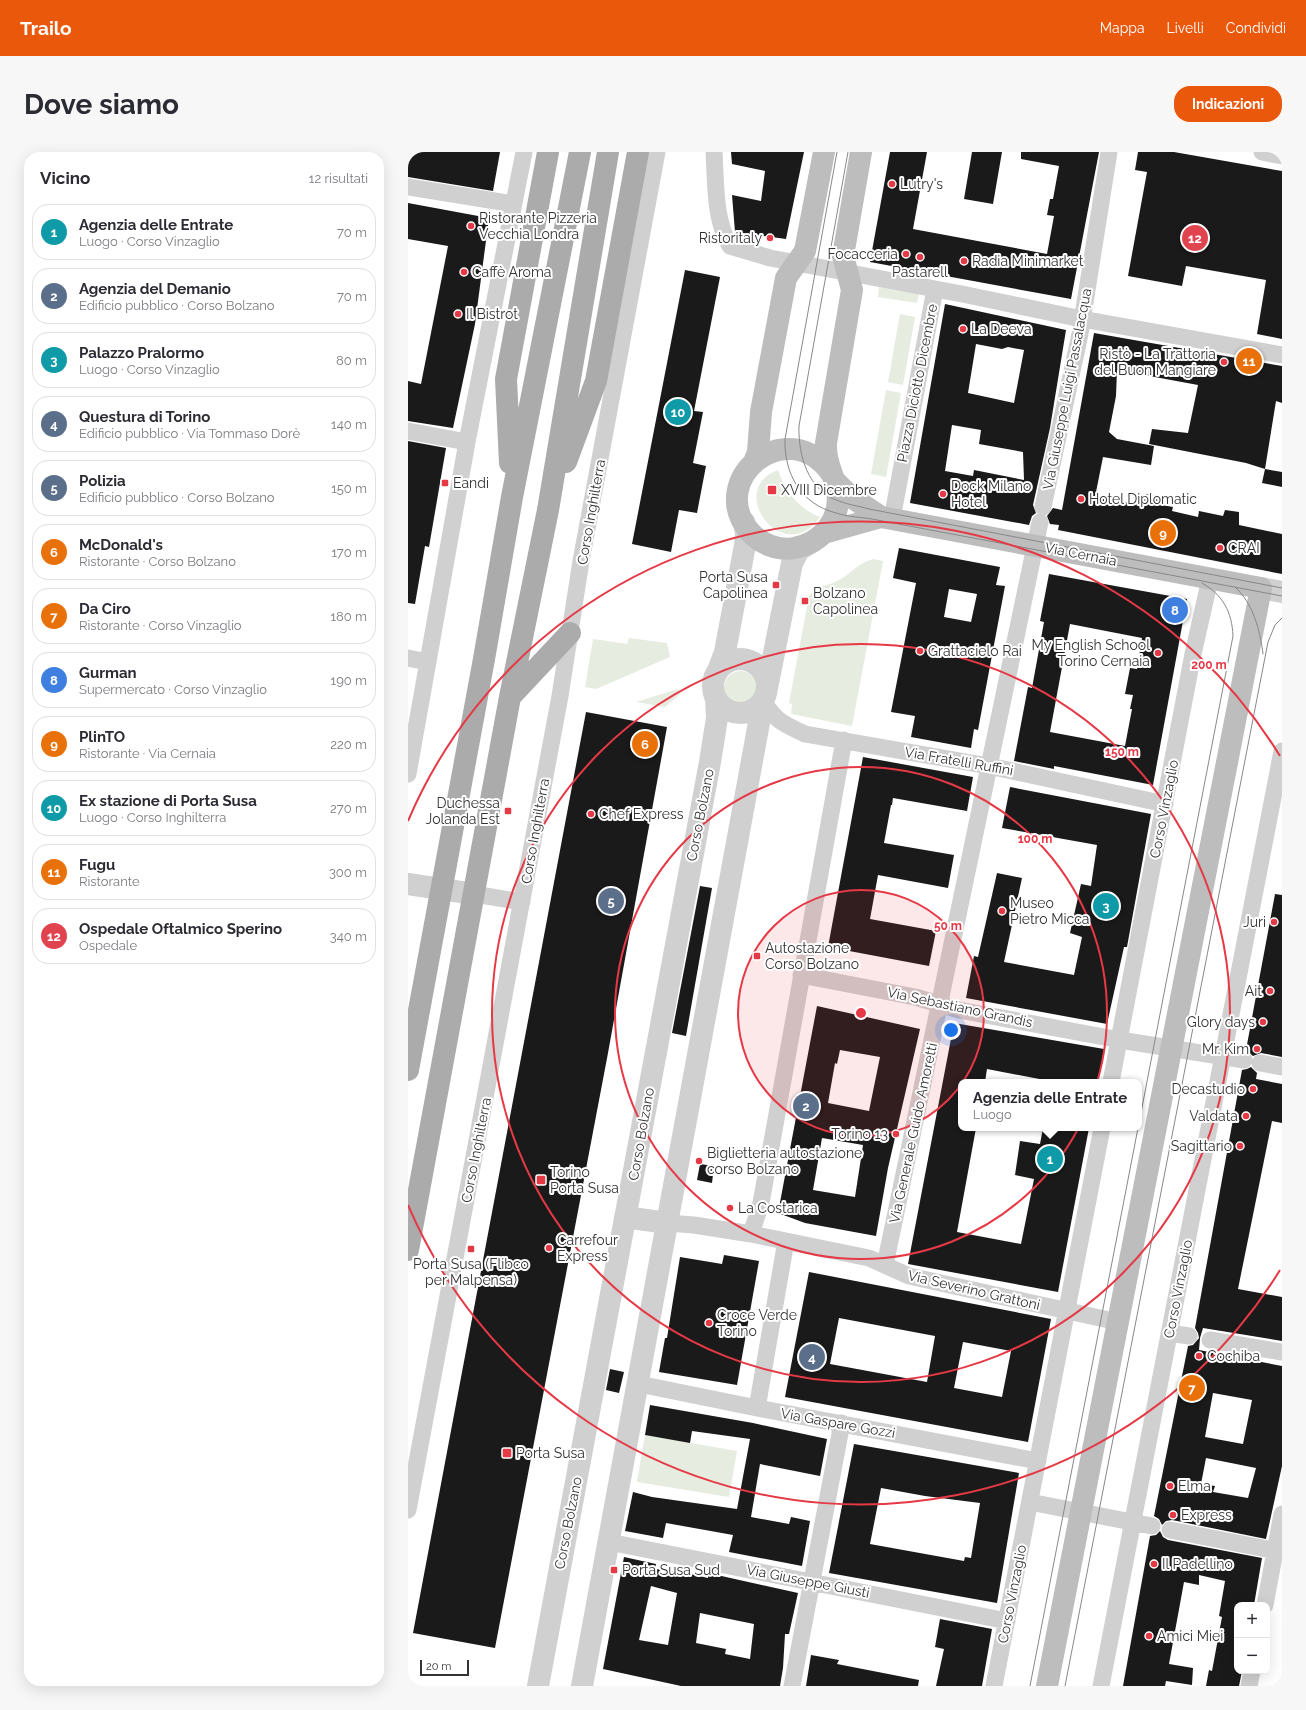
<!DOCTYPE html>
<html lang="it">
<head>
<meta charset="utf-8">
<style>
	:root { --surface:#fff; --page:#f7f7f7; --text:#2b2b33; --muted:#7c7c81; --line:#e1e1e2; --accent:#ea580c }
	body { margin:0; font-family:Raleway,sans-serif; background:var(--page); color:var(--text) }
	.controls { position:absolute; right:12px; bottom:12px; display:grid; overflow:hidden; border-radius:8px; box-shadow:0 4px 16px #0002 }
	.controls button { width:36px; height:36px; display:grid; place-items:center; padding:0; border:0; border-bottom:1px solid var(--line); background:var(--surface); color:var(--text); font:20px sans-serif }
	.scale { position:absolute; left:12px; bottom:10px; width:49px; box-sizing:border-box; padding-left:4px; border:2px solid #333; border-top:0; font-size:11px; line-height:14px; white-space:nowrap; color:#333; -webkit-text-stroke:3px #fff; paint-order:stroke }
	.you { position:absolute; left:543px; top:878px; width:14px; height:14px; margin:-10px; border:3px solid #fff; border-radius:50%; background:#1a73e8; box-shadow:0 0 0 6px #1a73e833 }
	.badge { display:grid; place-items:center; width:26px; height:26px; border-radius:50%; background:var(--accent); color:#fff; font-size:13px; font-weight:700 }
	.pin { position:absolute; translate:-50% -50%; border:2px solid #fff; box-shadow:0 1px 4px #0006 }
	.popup { position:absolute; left:550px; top:927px; width:184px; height:52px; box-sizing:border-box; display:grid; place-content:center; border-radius:8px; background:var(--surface); filter:drop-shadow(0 1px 3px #0005); font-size:13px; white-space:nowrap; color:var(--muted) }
	.popup b { font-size:15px; color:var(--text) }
	.popup::after { content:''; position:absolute; left:50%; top:100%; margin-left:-8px; border:8px solid transparent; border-top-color:var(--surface) }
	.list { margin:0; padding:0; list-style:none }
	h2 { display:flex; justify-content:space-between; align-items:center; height:52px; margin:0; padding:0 16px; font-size:17px }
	h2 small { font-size:13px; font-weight:400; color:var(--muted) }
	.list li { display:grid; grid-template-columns:26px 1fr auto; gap:12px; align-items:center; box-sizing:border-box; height:56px; margin:0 8px 8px; padding:0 8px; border:1px solid var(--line); border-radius:16px }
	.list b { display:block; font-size:15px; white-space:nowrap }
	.list p { margin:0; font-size:13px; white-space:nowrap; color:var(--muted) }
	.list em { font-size:13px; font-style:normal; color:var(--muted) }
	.map { position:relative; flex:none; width:874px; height:1534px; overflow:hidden; border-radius:16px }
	header { display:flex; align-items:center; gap:24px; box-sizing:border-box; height:56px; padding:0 20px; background:var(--accent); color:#fff }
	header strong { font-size:19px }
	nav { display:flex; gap:22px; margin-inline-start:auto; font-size:14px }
	.intro { display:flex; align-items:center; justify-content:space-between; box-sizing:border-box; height:96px; padding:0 24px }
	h1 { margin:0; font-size:28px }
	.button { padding:10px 18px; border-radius:16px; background:var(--accent); color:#fff; font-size:14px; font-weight:700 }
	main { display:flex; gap:24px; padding:0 24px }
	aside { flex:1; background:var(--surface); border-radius:16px; box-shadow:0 4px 16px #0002 }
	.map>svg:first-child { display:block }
	.green { fill:#e6ecdf }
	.building { fill:#1a1a1a; fill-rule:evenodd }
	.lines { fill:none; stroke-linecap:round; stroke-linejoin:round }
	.minor { stroke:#d0d0d0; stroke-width:17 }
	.tertiary { stroke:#d0d0d0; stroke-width:22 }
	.secondary { stroke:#bdbdbd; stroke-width:22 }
	.primary { stroke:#ababab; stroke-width:22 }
	.tram { stroke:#888; stroke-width:1 }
	.ring { fill:none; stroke:#e63946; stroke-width:2 }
	.poi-dot { fill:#e63946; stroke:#fff; stroke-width:1.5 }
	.labels { text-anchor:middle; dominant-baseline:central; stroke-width:4; stroke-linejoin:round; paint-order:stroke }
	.poi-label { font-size:14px; fill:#333; stroke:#fff; text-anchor:start }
	.street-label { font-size:14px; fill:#333; stroke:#fff }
	.centre { fill:#e63946; stroke:#fff; stroke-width:2 }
	.ring-label { font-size:12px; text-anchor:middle; font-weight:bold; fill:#e63946; stroke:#fff; stroke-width:4; stroke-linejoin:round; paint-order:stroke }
</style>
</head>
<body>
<header>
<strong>Trailo</strong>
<nav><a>Mappa</a><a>Livelli</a><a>Condividi</a></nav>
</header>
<div class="intro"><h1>Dove siamo</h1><a class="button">Indicazioni</a></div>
<main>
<aside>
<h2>Vicino<small>12 risultati</small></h2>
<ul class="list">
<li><span class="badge" style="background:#0f9aa8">1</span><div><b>Agenzia delle Entrate</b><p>Luogo · Corso Vinzaglio</p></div><em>70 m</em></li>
<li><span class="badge" style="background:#5c6f8a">2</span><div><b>Agenzia del Demanio</b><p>Edificio pubblico · Corso Bolzano</p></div><em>70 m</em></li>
<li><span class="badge" style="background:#0f9aa8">3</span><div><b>Palazzo Pralormo</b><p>Luogo · Corso Vinzaglio</p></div><em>80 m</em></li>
<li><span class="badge" style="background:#5c6f8a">4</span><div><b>Questura di Torino</b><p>Edificio pubblico · Via Tommaso Dorè</p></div><em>140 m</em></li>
<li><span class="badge" style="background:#5c6f8a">5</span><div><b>Polizia</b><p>Edificio pubblico · Corso Bolzano</p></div><em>150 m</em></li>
<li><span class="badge" style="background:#e8710a">6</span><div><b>McDonald's</b><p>Ristorante · Corso Bolzano</p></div><em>170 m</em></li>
<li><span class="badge" style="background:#e8710a">7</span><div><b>Da Ciro</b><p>Ristorante · Corso Vinzaglio</p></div><em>180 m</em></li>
<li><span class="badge" style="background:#3f7fe0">8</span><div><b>Gurman</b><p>Supermercato · Corso Vinzaglio</p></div><em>190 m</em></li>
<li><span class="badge" style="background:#e8710a">9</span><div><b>PlinTO</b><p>Ristorante · Via Cernaia</p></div><em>220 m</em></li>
<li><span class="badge" style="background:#0f9aa8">10</span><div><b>Ex stazione di Porta Susa</b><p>Luogo · Corso Inghilterra</p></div><em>270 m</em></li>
<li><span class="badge" style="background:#e8710a">11</span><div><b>Fugu</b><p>Ristorante</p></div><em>300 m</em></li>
<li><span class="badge" style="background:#e0444e">12</span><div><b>Ospedale Oftalmico Sperino</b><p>Ospedale</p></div><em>340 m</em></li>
</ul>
</aside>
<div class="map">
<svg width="874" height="1534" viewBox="0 0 874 1534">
	<rect width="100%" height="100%" fill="#fff"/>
	<path class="green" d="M471,135L511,142L509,151L470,145Z
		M492,162L507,165L495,233L480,230Z
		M478,238L493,241L478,325L463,322Z
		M370,318C377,339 391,357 412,365C376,417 316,338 370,318Z
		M466,407L475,409L444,574L383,562L384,552L381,551L401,444C409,434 420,434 431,428C444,421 451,410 466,407Z
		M221,486L259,491L262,505L188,537L177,535L185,487L219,492Z
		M316 536a17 17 0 1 1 34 0a17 17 0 1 1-34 0Z
		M270,537L272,542L257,555L228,550Z
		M237,1283L329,1299L321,1345L229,1330Z"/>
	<path class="building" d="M0,0H92L85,39L0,25Z
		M323,0H396L378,87L327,80L324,43L353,49L357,19L324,12Z
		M482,0H519L505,77L639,102L646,64L639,63L642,47H645L651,14L613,7V0H691L663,147L462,110Z
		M564,0H594L585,52L556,47Z
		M730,0H766L874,19V187L849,182L858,128L778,114L774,134L720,124L739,20L727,18Z
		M0,51L81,66L67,172L45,276L0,269V229L13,232L40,94L0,87Z
		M277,118L312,125L286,259L295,260L285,311L298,314L289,361L271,358L263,400L224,392Z
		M537,152L658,178L642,276L625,353L628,361L624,364L621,373L502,351ZM568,192L594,197L600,195L616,198L606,251L560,241ZM544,273L573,278L571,292L615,300L616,328L566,318L565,324L537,319Z
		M686,181L874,214V251L868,249L857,317L838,311L741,292L744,277L780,281L790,233L709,218L708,244L701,280L709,287L746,294L743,313L695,305L687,345L735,353L738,342L750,344L749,352L765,355L764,359L790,365L791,359L815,364L817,358L831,360V373L874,382V422L650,378L651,373L642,372L639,364L645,356L654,358Z
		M0,289L38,296L21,395L17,394L7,452L0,451Z
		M857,317L874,320V335L854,331Z
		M491,396L592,415L588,433L597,434L570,578L566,577L563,596L503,585L507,564L483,560L508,431L485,426ZM541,437L569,442L563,470L536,465Z
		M641,422L779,447L745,633L646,614V617L606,609L620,535L624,536L636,470L632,469ZM662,472L734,486L729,517L722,516L717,542L725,543L722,557H724L717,594L642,580Z
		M178,560L259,575L200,901L87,1496L5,1481Z
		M455,605L565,625L559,659L485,646L484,653H483L476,691L546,703L540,736L470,723L462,767L528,779L521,814L420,795Z
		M602,635L743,662L719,795H716L699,872L558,846L566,804L570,805L589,721L614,726L596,810L666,823L674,785L662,781L673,732L683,734L689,693L594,676Z
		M292,734L304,736L278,884L264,881Z
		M867,742L874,743V905L853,901L845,904L838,898Z
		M409,854L512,877L480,1016L468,1084L397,1071L370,1061ZM432,898L472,905L461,959L420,951L427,911L429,912ZM414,986L455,993L447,1045L405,1038Z
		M546,871L696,897L690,930H647L579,917L577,930H553V976H568L549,1080L613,1092L626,1027L607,1023L612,989L632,992L635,976H681L650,1140L500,1112Z
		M843,915L849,921L848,927L874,932V971L864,969L830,1137L874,1145V1189L795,1176L792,1186L791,1198L874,1214V1314L858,1387L764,1368L758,1369L754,1373L751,1367L746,1364L780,1194L785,1193L791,1186L790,1181L787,1176L834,918L839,917ZM805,1241L844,1248L835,1292L797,1285ZM798,1306L848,1316L840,1346L805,1340L807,1334L793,1332Z
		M292,1012L306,1014L304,1031L289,1028Z
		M316,1103L351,1109L329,1233L251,1220L257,1186H259L272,1105L314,1112Z
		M401,1120L643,1167L620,1290L377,1245ZM431,1166L527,1184L519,1230L422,1212ZM555,1190L603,1199L594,1245L546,1236Z
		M202,1217L216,1220L211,1241L198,1238Z
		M242,1253L345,1271L419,1287L412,1324L352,1312L343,1365L381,1372L383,1365L402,1369L394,1414L321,1400L325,1383L258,1371L255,1386L217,1379L225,1340L244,1345L329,1357L342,1287L284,1279L282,1291L237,1283Z
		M446,1292L611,1321L589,1451L421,1421ZM473,1336L517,1344L572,1351L563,1406L557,1405L556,1409L462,1392Z
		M752,1379L755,1385L760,1388L854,1406L846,1453H829V1519H834L831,1534H798L801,1518L804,1519L814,1465L811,1464L817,1429L791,1423V1433L776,1430L761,1512L785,1516L784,1533L758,1529L757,1534H715L742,1384L748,1383Z
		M216,1405L248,1412L247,1417L274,1420L300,1426V1421L390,1441L381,1482H377L375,1516L372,1534H273L195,1517ZM243,1434L269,1441L260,1493L231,1488ZM292,1461L346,1472L342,1507L317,1502L318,1497L288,1491Z
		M532,1467L584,1477L574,1534H528L536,1497L527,1495Z
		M403,1503L431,1508L429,1512L511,1528L510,1534H398Z"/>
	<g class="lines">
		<path class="minor" d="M306,0C308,31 306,67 322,94L362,106L554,142L674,167L874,203
			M854,0L874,4
			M0,35L106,52
			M0,279L59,290
			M635,355L672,182L701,0
			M484,367L527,137
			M0,506L20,510
			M355,549C369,570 374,571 397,582L581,614L757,652
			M0,622L59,290L116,0
			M66,742L114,750
			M393,823L507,845L551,858L712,888L836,908
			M852,911L874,915
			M703,930L785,502L802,427
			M259,1071L286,1073L343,1082L461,1106L501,1124L710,1170
			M343,1082L353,1051L436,588
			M477,1113L632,370
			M761,1181L781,1184
			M802,1188L874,1200
			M231,1232L349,1256L630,1309
			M349,1256L378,1089
			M622,1350L744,1374
			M0,1358L152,544L173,409L249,0
			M762,1378L874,1400
			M201,1390L599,1469
			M857,1453L874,1362
			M384,1534L434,1271
			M586,1534L694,976
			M693,1534L874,599
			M841,1534L844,1519"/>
		<path class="tertiary" d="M853,436L874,440
			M305 534a27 27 0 1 1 54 0a27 27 0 1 1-54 0Z
			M311,516L317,500L337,393L338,382L336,370
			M359,536L384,411L391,398L407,388
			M0,732L66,742
			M217,1065L259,1071
			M130,1534L302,610L309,566L308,547
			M174,1534L355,549"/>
		<path class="secondary" d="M346,310L350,300L353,260L378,126L397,99L416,0
			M423,321C379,260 297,328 342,380C353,392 370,399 386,396C414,391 434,367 429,338C427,328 422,319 420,309C418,303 418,297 418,291L444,138L435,104L453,0
			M426,328L443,345L473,365L853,436L639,1534
			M416,381L473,365"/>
		<path class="primary" d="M158,310L188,229L230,0
			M102,311L98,227L140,0
			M102,545L162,481
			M0,918L76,507L104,345L172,0
			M0,1098L102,545L140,358L200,0"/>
		<path class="tram" d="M429,0L377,287C376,322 393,352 428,361C440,365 452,365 464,367L874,444
			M440,0L391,274C390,303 400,339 431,349C441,353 451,354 461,357L874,436
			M827,435C845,451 852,478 855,502
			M731,971L825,484C824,460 815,443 794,431
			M622,1534L730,976
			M657,1534L860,490L867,473L874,466"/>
	</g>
	<circle cx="453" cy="861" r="123" fill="#e63946" fill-opacity=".12"/>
	<g class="ring">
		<circle cx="453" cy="861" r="123"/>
		<circle cx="453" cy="861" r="246"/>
		<circle cx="453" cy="861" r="369"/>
		<path d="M872 1118A492 492 0 0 1 0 1053M0 669A492 492 0 0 1 872 604"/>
	</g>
	<g class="poi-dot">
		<circle cx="484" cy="32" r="4"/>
		<circle cx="63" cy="74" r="4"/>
		<circle cx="362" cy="86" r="4"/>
		<circle cx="498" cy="102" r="4"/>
		<circle cx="512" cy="105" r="4"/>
		<circle cx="556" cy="109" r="4"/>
		<circle cx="56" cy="120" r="4"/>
		<circle cx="50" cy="162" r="4"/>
		<circle cx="555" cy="177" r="4"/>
		<circle cx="816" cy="210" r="4"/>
		<rect x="33" y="327" width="8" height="8" rx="2"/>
		<rect x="359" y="333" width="10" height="10" rx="2"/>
		<circle cx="535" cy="342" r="4"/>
		<circle cx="673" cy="347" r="4"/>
		<circle cx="812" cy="396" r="4"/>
		<rect x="364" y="429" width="8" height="8" rx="2"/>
		<rect x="393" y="445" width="8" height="8" rx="2"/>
		<circle cx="512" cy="499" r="4"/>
		<circle cx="750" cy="501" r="4"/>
		<rect x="96" y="655" width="8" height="8" rx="2"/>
		<circle cx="183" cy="662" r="4"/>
		<circle cx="594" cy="759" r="4"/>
		<circle cx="866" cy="770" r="4"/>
		<rect x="345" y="800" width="8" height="8" rx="2"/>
		<circle cx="862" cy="839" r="4"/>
		<circle cx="855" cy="870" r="4"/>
		<circle cx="849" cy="897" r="4"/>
		<circle cx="845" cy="937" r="4"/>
		<circle cx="838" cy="964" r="4"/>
		<circle cx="488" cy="982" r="4"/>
		<circle cx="832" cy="994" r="4"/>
		<circle cx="291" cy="1009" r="4"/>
		<rect x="128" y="1023" width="10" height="10" rx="2"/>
		<circle cx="322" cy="1056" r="4"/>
		<circle cx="141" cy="1096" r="4"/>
		<rect x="59" y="1093" width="8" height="8" rx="2"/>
		<circle cx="301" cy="1171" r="4"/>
		<circle cx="791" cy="1204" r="4"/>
		<rect x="94" y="1296" width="10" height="10" rx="2"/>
		<circle cx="762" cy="1334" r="4"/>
		<circle cx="765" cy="1363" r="4"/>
		<circle cx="746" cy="1412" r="4"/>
		<rect x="202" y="1414" width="8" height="8" rx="2"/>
		<circle cx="741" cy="1484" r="4"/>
	</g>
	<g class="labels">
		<g class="poi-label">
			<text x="492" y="32">Lutry's</text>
			<text x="71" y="66">Ristorante Pizzeria<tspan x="71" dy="16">Vecchia Londra</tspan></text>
			<text x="354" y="86" text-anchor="end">Ristoritaly</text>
			<text x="490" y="102" text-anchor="end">Focacceria</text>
			<text x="564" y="109">Radia Minimarket</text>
			<text x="64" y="120">Caffè Aroma</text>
			<text x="512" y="120" text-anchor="middle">Pastarell</text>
			<text x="58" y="162">Il Bistrot</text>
			<text x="563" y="177">La Deeva</text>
			<text x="808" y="202" text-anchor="end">Ristò - La Trattoria<tspan x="808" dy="16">del Buon Mangiare</tspan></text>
			<text x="45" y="331">Eandi</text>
			<text x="543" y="334">Dock Milano<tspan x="543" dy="16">Hotel</tspan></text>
			<text x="373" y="338">XVIII Dicembre</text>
			<text x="681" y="347">Hotel Diplomatic</text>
			<text x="820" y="396">CRAI</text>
			<text x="360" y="425" text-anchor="end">Porta Susa<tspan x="360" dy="16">Capolinea</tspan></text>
			<text x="405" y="441">Bolzano<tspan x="405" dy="16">Capolinea</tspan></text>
			<text x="742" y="493" text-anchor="end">My English School<tspan x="742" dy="16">Torino Cernaia</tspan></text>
			<text x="520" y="499">Grattacielo Rai</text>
			<text x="92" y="651" text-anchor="end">Duchessa<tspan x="92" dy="16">Jolanda Est</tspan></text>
			<text x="191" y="662">Chef Express</text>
			<text x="602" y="751">Museo<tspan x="602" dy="16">Pietro Micca</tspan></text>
			<text x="858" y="770" text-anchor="end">Juri</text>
			<text x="357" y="796">Autostazione<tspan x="357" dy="16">Corso Bolzano</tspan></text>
			<text x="854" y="839" text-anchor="end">Ait</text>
			<text x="847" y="870" text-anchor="end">Glory days</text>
			<text x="841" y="897" text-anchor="end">Mr. Kim</text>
			<text x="837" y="937" text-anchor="end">Decastudio</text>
			<text x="830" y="964" text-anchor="end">Valdata</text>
			<text x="480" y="982" text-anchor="end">Torino 13</text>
			<text x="824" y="994" text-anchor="end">Sagittario</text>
			<text x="299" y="1001">Biglietteria autostazione<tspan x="299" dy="16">corso Bolzano</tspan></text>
			<text x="142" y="1020">Torino<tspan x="142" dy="16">Porta Susa</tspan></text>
			<text x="330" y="1056">La Costarica</text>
			<text x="149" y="1088">Carrefour<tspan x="149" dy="16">Express</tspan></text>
			<text x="63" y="1112" text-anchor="middle">Porta Susa (Flibco<tspan x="63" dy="16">per Malpensa)</tspan></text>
			<text x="309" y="1163">Croce Verde<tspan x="309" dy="16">Torino</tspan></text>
			<text x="799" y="1204">Cochiba</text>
			<text x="108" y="1301">Porta Susa</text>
			<text x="770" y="1334">Elma</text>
			<text x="773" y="1363">Express</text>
			<text x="754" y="1412">Il Padellino</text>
			<text x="214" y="1418">Porta Susa Sud</text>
			<text x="749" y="1484">Amici Miei</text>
		</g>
		<g class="street-label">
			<text transform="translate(509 231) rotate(-79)">Piazza Diciotto Dicembre</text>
			<text transform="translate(659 237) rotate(-79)">Via Giuseppe Luigi Passalacqua</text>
			<text transform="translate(183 360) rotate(-80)">Corso Inghilterra</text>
			<text transform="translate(673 402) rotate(11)">Via Cernaia</text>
			<text transform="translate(551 609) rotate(10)">Via Fratelli Ruffini</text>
			<text transform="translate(756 657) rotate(-79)">Corso Vinzaglio</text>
			<text transform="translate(292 663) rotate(-79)">Corso Bolzano</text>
			<text transform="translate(127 679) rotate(-80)">Corso Inghilterra</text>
			<text transform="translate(552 855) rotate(12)">Via Sebastiano Grandis</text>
			<text transform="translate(505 981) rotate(-78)">Via Generale Guido Amoretti</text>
			<text transform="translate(233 982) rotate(-80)">Corso Bolzano</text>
			<text transform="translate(68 998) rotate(-79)">Corso Inghilterra</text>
			<text transform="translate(770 1137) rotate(-79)">Corso Vinzaglio</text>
			<text transform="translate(566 1138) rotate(13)">Via Severino Grattoni</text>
			<text transform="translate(430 1271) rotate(10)">Via Gaspare Gozzi</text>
			<text transform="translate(160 1371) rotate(-79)">Corso Bolzano</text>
			<text transform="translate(400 1429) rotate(11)">Via Giuseppe Giusti</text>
			<text transform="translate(604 1442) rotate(-79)">Corso Vinzaglio</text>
		</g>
	</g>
	<circle cx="453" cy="861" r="6" class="centre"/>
	<g class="ring-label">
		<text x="801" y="517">200 m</text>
		<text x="714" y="604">150 m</text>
		<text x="627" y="691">100 m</text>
		<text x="540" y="778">50 m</text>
	</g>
</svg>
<div class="controls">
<button>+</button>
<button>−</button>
</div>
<div class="scale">20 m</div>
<div class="you"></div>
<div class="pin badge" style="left:642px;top:1007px;background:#0f9aa8">1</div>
<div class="popup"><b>Agenzia delle Entrate</b>Luogo</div>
<div class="pin badge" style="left:398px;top:954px;background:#5c6f8a">2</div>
<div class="pin badge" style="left:698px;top:754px;background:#0f9aa8">3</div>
<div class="pin badge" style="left:404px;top:1205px;background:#5c6f8a">4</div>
<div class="pin badge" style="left:203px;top:749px;background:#5c6f8a">5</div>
<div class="pin badge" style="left:237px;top:592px;background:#e8710a">6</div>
<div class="pin badge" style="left:784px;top:1236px;background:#e8710a">7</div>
<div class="pin badge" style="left:767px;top:458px;background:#3f7fe0">8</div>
<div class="pin badge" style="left:755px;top:381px;background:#e8710a">9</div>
<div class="pin badge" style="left:270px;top:260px;background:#0f9aa8">10</div>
<div class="pin badge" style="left:841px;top:209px;background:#e8710a">11</div>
<div class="pin badge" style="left:787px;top:86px;background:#e0444e">12</div>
</div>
</main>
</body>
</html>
